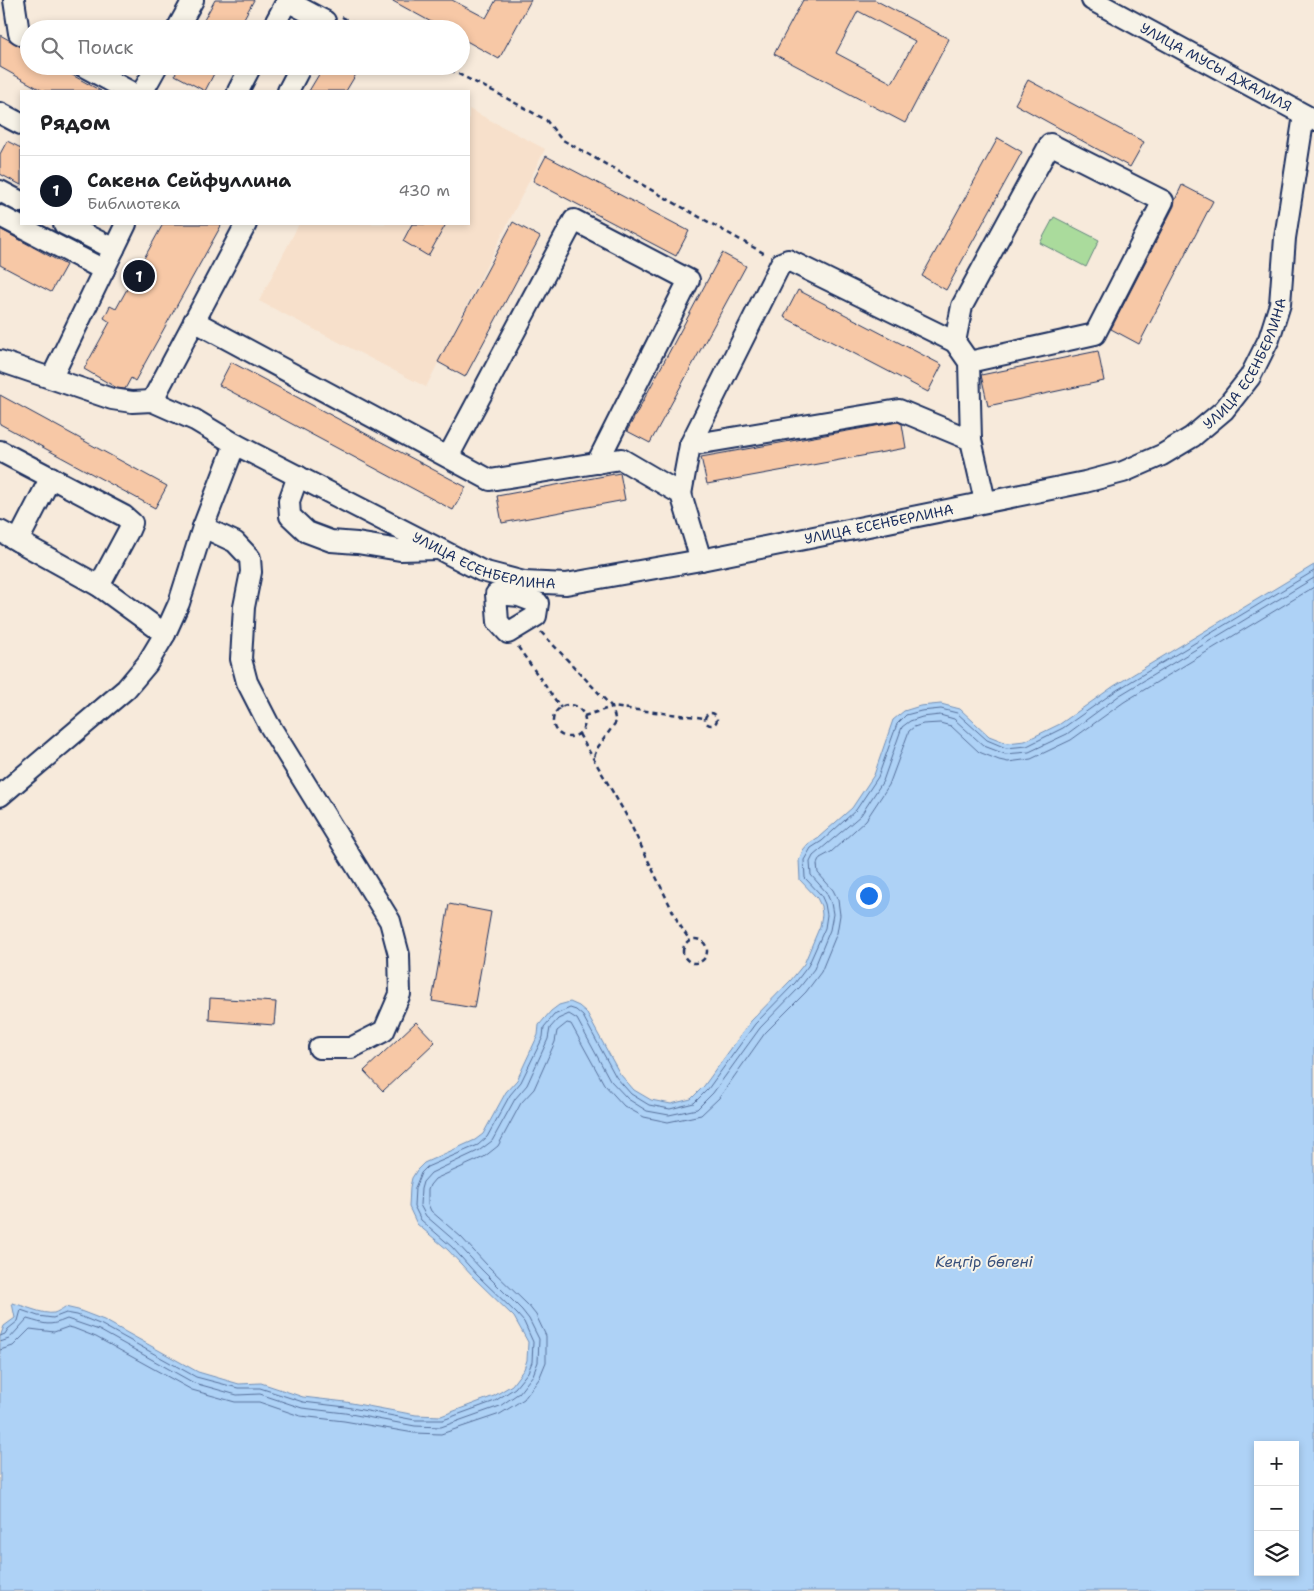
<!DOCTYPE html>
<html lang="ru">
<head>
<meta charset="utf-8">
<style>
	:root { --surface:#fff; --page:#f6f6f6; --text:#202124; --muted:#757577; --line:#e0e0e0; --accent:#111827 }
	body { margin:0; font-family:"Shantell Sans",sans-serif; background:var(--page); color:var(--text) }
	.controls { position:absolute; right:15px; bottom:15px; display:grid; overflow:hidden; border-radius:0px; box-shadow:0 2px 8px #0003 }
	.controls button { width:45px; height:45px; display:grid; place-items:center; padding:0; border:0; border-bottom:1px solid var(--line); background:var(--surface); color:var(--text); font:25px sans-serif }
	.you { position:absolute; left:868px; top:895px; width:18px; height:18px; margin:-12px; border:4px solid #fff; border-radius:50%; background:#1a73e8; box-shadow:0 0 0 8px #1a73e833 }
	.badge { display:grid; place-items:center; width:32px; height:32px; border-radius:50%; background:var(--accent); color:#fff; font-size:16px; font-weight:700 }
	.pin { position:absolute; translate:-50% -50%; border:2px solid #fff; box-shadow:0 1px 5px #0006 }
	.list { margin:0; padding:0; list-style:none }
	h2 { display:flex; justify-content:space-between; align-items:center; height:65px; margin:0; padding:0 20px; font-size:21px }
	h2 small { font-size:16px; font-weight:400; color:var(--muted) }
	.list li { display:grid; grid-template-columns:32px 1fr auto; gap:15px; align-items:center; box-sizing:border-box; height:70px; padding:0 20px; border-top:1px solid var(--line) }
	.list b { display:block; font-size:19px; white-space:nowrap }
	.list p { margin:0; font-size:16px; white-space:nowrap; color:var(--muted) }
	.list em { font-size:16px; font-style:normal; color:var(--muted) }
	.icon { flex:none; width:28px; height:28px; fill:none; stroke:currentColor; stroke-width:2; stroke-linecap:round; stroke-linejoin:round }
	.map { position:relative; flex:none; width:1314px; height:1591px; overflow:hidden }
	.search { position:absolute; background:var(--surface); box-shadow:0 2px 8px #0003; left:20px; top:20px; width:450px; height:55px; display:flex; align-items:center; gap:12px; box-sizing:border-box; padding:0 18px; border-radius:28px; color:var(--muted); font-size:19px }
	.panel { position:absolute; background:var(--surface); box-shadow:0 2px 8px #0003; left:20px; top:90px; width:450px; height:135px; border-radius:0px }
	.map>svg:first-child { display:block }
	.built { fill:#f7e0cb }
	.green { fill:#aadb9c; stroke:#62857d }
	.water { fill:#aed2f6; stroke:#7391b9; fill-rule:evenodd }
	.lines { fill:none; stroke-linecap:round; stroke-linejoin:round }
	.shore { stroke:#56709b; stroke-width:1 }
	.building { fill:#f7c8a6; stroke:#1b2f5e; fill-rule:evenodd }
	.minor-casing { stroke:#1b2f5e; stroke-width:24 }
	.path { stroke:#1b2f5e; stroke-width:2.5; stroke-dasharray:5 4; stroke-linecap:butt }
	.minor { stroke:#f7f3e8; stroke-width:20 }
	.labels { text-anchor:middle; dominant-baseline:central; stroke-width:4; stroke-linejoin:round; paint-order:stroke }
	.street-label { font-size:14px; fill:#1b2f5e; stroke:#f7f3e8 }
	.water-label { font-size:15px; font-style:italic; fill:#38507c; stroke:#f7f3e8 }
</style>
</head>
<body>
<div class="map">
<svg width="1314" height="1591" viewBox="0 0 1314 1591">
	<rect width="100%" height="100%" fill="#f7eadb"/>
	<filter id="ink" filterUnits="userSpaceOnUse"><feTurbulence type="fractalNoise" baseFrequency=".02" numOctaves="2"/><feDisplacementMap in="SourceGraphic" scale="10" xChannelSelector="R" yChannelSelector="G"/><feConvolveMatrix kernelMatrix="1 2 1 2 8 2 1 2 1" color-interpolation-filters="sRGB"/></filter>
	<g filter="url(#ink)">
		<path class="built" d="M469,109L545,149L426,387L259,301L299,224H469Z"/>
		<path class="green" d="M1054,217L1099,240L1086,267L1040,243Z"/>
		<path class="water" d="M1314,565V1591H0V1337L4,1326L15,1318L12,1303C23,1305 43,1315 54,1313C57,1312 62,1309 65,1307L78,1310L104,1320L198,1372L239,1384L261,1383L303,1397L346,1402L416,1415L441,1416L494,1396L512,1385L524,1369L527,1360L528,1342L514,1317L474,1278L448,1250L417,1224L409,1207L410,1187L412,1178L417,1170L424,1163L475,1140L483,1134L506,1092L517,1080L538,1035L539,1025L551,1011L559,1005L570,1002L579,1006L586,1012L620,1074L634,1090L651,1100L671,1104L691,1099L704,1086L751,1021L791,980L804,964L820,926L822,915L821,906L817,898L800,880L799,860L803,850L808,844L819,837L852,808L874,775L893,720L904,711L920,706L941,704L960,709L989,736L1007,743L1025,741L1060,724L1114,686ZM1258,1445H1295V1572H1258Z"/>
		<g class="lines">
			<path class="shore" d="M0,1336L5,1334L8,1329L18,1321L21,1310L38,1316L53,1318L66,1313L77,1315L102,1325L196,1377L238,1388H260L303,1402L346,1407L415,1420H443L495,1401L515,1388L528,1372L532,1362L533,1342L524,1322L517,1314L477,1275L452,1247L421,1220L414,1206L415,1188L421,1173L427,1167L478,1145L487,1137L510,1095L521,1082L543,1037L544,1027L554,1015L570,1008L576,1010L583,1016L616,1077L631,1094L649,1105L670,1109L694,1103L708,1089L755,1024L795,983L808,966L825,928L827,915L825,904L821,895L805,878L804,860L811,848L822,841L856,810L878,777L897,724L906,715L921,711L941,709L957,713L987,740L1006,748L1027,746L1063,728L1117,690L1314,571
				M0,1342L9,1339L27,1319C46,1324 48,1327 67,1319L99,1330L194,1383L237,1395L260,1394L302,1408L345,1413L415,1426L441,1427L500,1406L519,1393L533,1375L538,1362L539,1339L529,1319L522,1310L482,1270L456,1242L426,1216L420,1205L421,1189L423,1182L431,1173L480,1150L492,1141L515,1099L527,1085L548,1039L550,1028L558,1019L569,1014L577,1019L610,1080L628,1099L647,1111L669,1115L697,1109L713,1093L760,1028L800,987L814,969L830,930L833,914L831,903L826,892L811,875L810,862L813,856L861,815L883,781L902,727L910,721L922,717L940,715L954,719L984,746L1005,754L1029,752L1067,734L1120,695L1314,578
				M0,1350L13,1346L30,1329L54,1332L68,1327L73,1328L96,1337L192,1390L235,1402H259L300,1416L344,1421L414,1433L441,1434L500,1414L524,1399L539,1379L546,1362V1336L536,1315L528,1305L487,1265L461,1237L431,1211L428,1204V1190L430,1185L435,1179L484,1157L498,1146L521,1103L534,1089L555,1042L557,1031L567,1023L571,1024L604,1084L624,1106L644,1117L668,1122L701,1115L719,1098L765,1033L806,992L821,972L837,933L840,915L838,900L833,890L818,873L817,864L820,858L831,852L866,820L889,785L909,731L914,727L923,724L940,723L951,726L979,752L999,760L1008,762L1031,759L1071,740L1124,702L1314,587"/>
		</g>
		<path class="building" d="M215,0H254L238,29H199Z
			M391,0H452L486,18L496,0H531L499,59L461,38V29H444Z
			M803,0H875L949,39L905,123L774,54ZM858,11L915,41L892,83L836,53Z
			M0,35L29,51V66H56L101,91H43L0,67Z
			M179,66H218L205,91L175,75Z
			M324,66H361L346,91H309Z
			M1028,80L1144,142L1130,167L1015,104Z
			M998,138L1022,152L946,290L922,276Z
			M7,141L21,148V185L0,174V154Z
			M546,156L689,231L676,256L533,181Z
			M1182,185L1213,201L1139,344L1111,329L1174,206L1175,200Z
			M513,222L540,237L465,377L438,362Z
			M163,224H222L135,381L131,378L125,389L117,388L84,369L110,322L104,318L110,306L116,309Z
			M412,224H446L428,256L403,241Z
			M0,229L66,265L51,292L0,265Z
			M722,253L746,266L650,443L627,431Z
			M798,290L942,365L928,392L784,317Z
			M1098,351L1104,381L988,406L981,375Z
			M231,362L466,487L453,510L219,385Z
			M0,395L167,486L155,508L0,424Z
			M898,422L902,424L906,448L707,484L701,457Z
			M620,473L625,500L502,523L497,496Z
			M449,904L491,912L474,1008L432,1001Z
			M210,998L276,1002L274,1025L209,1020Z
			M416,1022L435,1042L383,1091L364,1071Z"/>
		<g class="lines">
			<defs>
				<g id="minor">
					<path d="M14,0L19,33L29,38"/>
					<path id="s1" d="M1092,0L1314,120"/>
					<path d="M177,29L193,0"/>
					<path d="M272,29L287,1L325,21L321,29"/>
					<path d="M83,66L129,91"/>
					<path d="M143,91L157,66"/>
					<path d="M238,91L251,66"/>
					<path d="M288,91L301,66"/>
					<path d="M0,113L21,124"/>
					<path d="M0,191L21,202"/>
					<path d="M0,216L104,270"/>
					<path d="M64,224L114,249"/>
					<path d="M194,321L490,480L621,459L681,494L701,560"/>
					<path id="s2" d="M0,361L112,399L132,402L152,401L195,420L235,444L482,571L524,582L566,584L701,560L1085,482L1123,472L1162,455L1192,437L1224,410L1250,377L1269,339L1280,304L1285,238L1304,115"/>
					<path d="M969,362L1095,334L1163,201L1050,144L962,306L955,342L969,362L971,440"/>
					<path d="M52,377L126,224"/>
					<path d="M152,401L246,224"/>
					<path d="M690,445L781,263L788,260L955,342"/>
					<path d="M0,451L124,516L132,523L129,530L99,586"/>
					<path d="M448,457L574,220L689,280L597,463"/>
					<path d="M298,476L289,501L290,516L307,532L331,541L357,543L400,550L438,549"/>
					<path d="M681,494L690,445L899,410L971,440L985,501"/>
					<path d="M203,527L235,542L250,558L251,572L244,607L241,659L247,682L268,723L390,921L399,955L400,994L384,1031L351,1048H319"/>
					<path d="M0,531L99,586L165,634"/>
					<path d="M18,541L51,477"/>
					<path d="M519,596L538,603L536,616L508,633L498,622L496,594L519,596L524,582"/>
					<path d="M0,796L126,689L147,664L165,634L179,603L203,527L235,444"/>
				</g>
			</defs>
			<use href="#minor" class="minor-casing"/>
			<path class="path" d="M342,17L365,29
				M442,66L497,93L546,120L561,139L767,255
				M541,632L612,707L705,718
				M518,647L561,708
				M553 721a16 16 0 1 1 32 0a16 16 0 1 1-32 0Z
				M705 719a6 6 0 1 1 12 0a6 6 0 1 1-12 0Z
				M584,716L612,707L616,722L598,747L593,759
				M579,734L625,813L678,922L690,941
				M683 951a12 12 0 1 1 24 0a12 12 0 1 1-24 0Z"/>
			<use href="#minor" class="minor"/>
		</g>
	</g>
	<g class="labels">
		<g class="street-label">
			<text stroke="none"><textPath href="#s1" startOffset="141">УЛИЦА МУСЫ ДЖАЛИЛЯ</textPath></text>
			<text stroke="none"><textPath href="#s2" startOffset="1354">УЛИЦА ЕСЕНБЕРЛИНА</textPath></text>
			<text stroke="none"><textPath href="#s2" startOffset="934">УЛИЦА ЕСЕНБЕРЛИНА</textPath></text>
			<text stroke="none"><textPath href="#s2" startOffset="529">УЛИЦА ЕСЕНБЕРЛИНА</textPath></text>
		</g>
		<g class="water-label">
			<text x="984" y="1262">Кеңгір бөгені</text>
		</g>
	</g>
</svg>
<div class="controls">
<button>+</button>
<button>−</button>
<button><svg class="icon" aria-label="layers" viewBox="0 0 24 24"><path d="M12 4l9 5-9 5-9-5zM3 14l9 5 9-5"/></svg></button>
</div>
<div class="you"></div>
<div class="pin badge" style="left:139px;top:276px">1</div>
<div class="search"><svg class="icon" aria-label="search" viewBox="0 0 24 24"><circle cx="10" cy="10" r="6"/><path d="M15 15l6 6"/></svg>Поиск</div>
<section class="panel">
<h2>Рядом<small></small></h2>
<ul class="list">
<li><span class="badge">1</span><div><b>Сакена Сейфуллина</b><p>Библиотека</p></div><em>430 m</em></li>
</ul>
</section>
</div>
</body>
</html>
